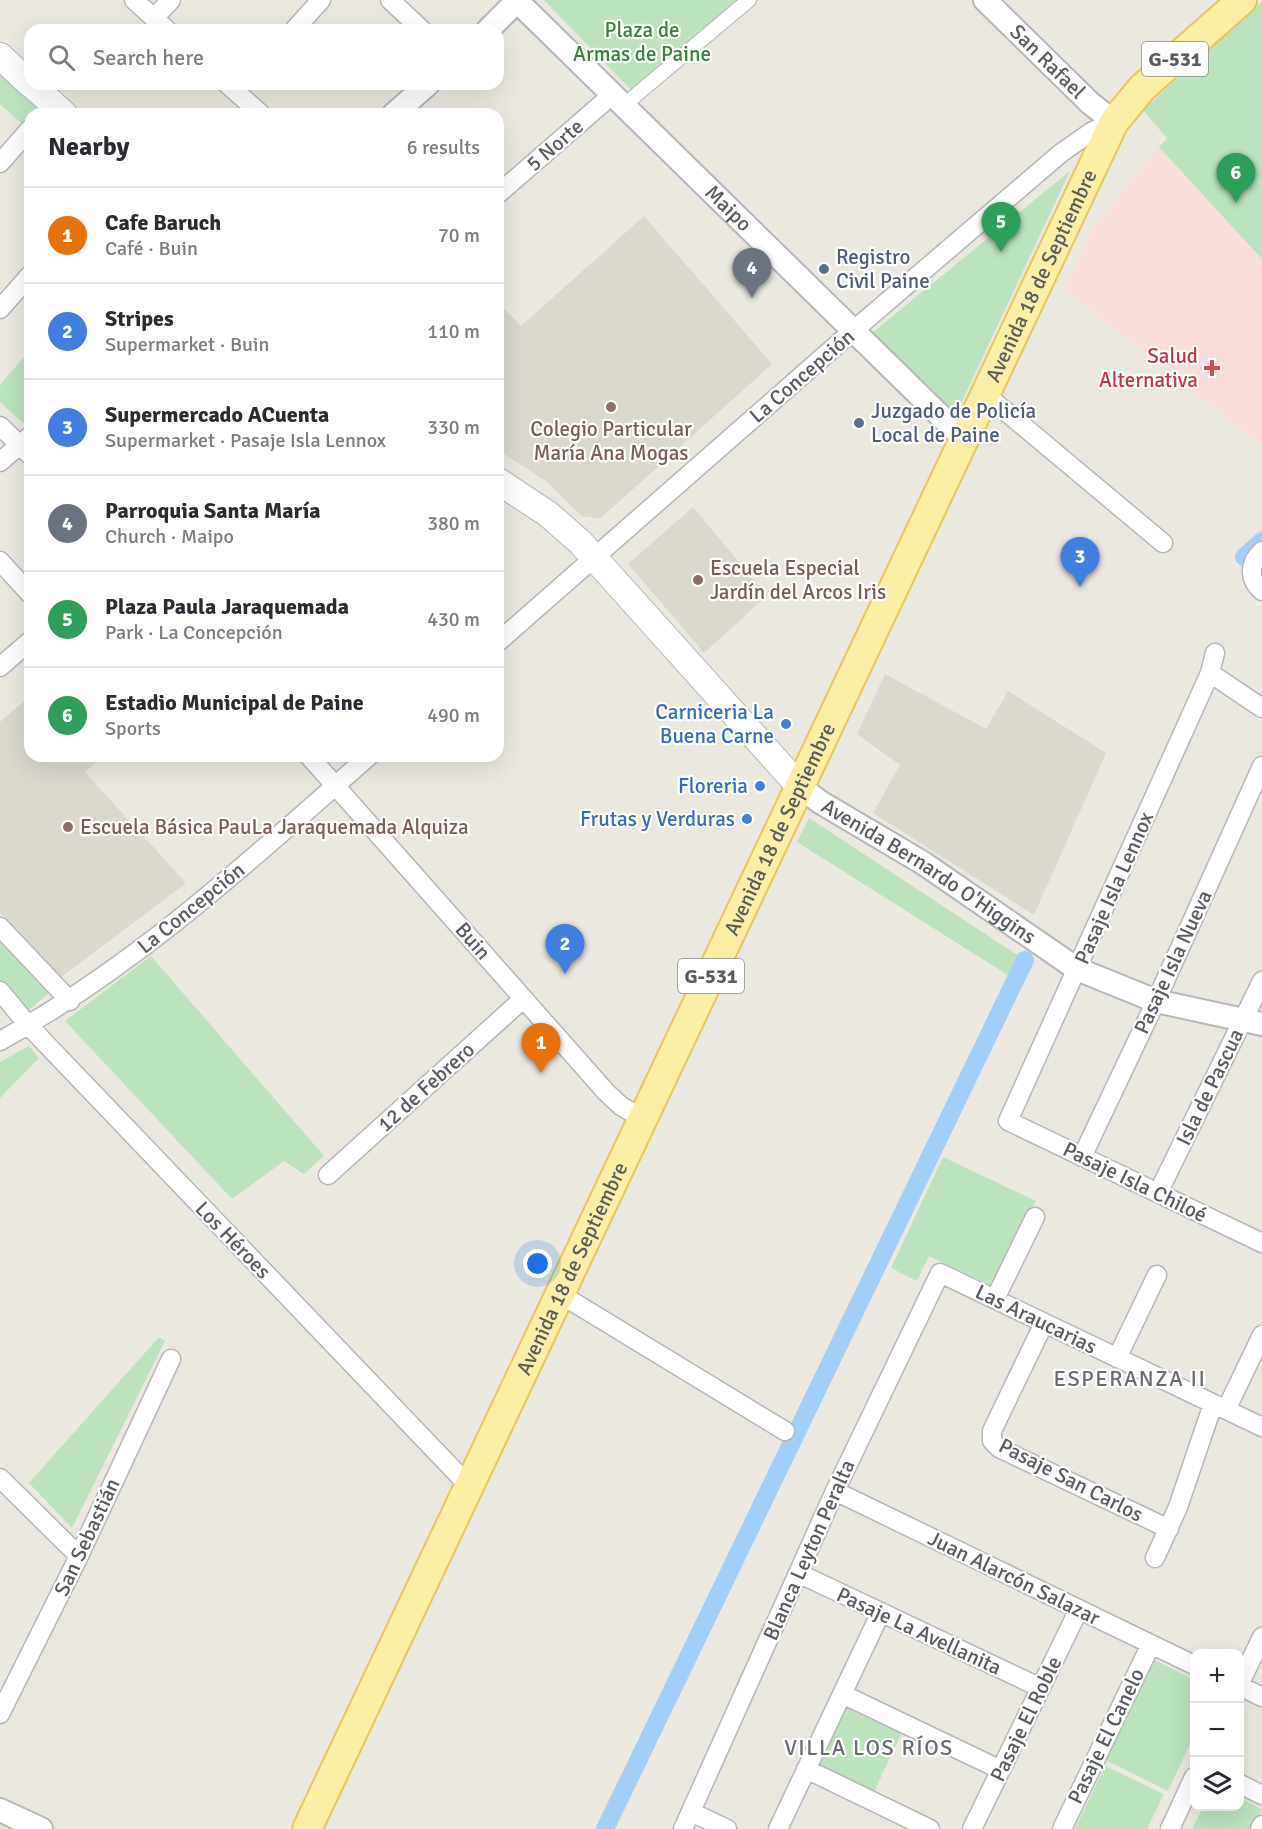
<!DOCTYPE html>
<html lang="en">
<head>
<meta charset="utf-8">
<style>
	:root { --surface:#fff; --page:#f2f2f3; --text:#2b2b33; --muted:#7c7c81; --line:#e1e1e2; --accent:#0b8043 }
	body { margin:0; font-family:Signika,sans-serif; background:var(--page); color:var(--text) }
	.controls { position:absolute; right:18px; bottom:18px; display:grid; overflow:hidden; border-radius:12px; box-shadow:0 6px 24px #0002 }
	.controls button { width:54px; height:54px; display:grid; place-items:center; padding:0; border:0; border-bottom:2px solid var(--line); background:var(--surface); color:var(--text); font:30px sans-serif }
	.you { position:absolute; left:538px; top:1264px; width:21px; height:21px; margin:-15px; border:4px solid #fff; border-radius:50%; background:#1a73e8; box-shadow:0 0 0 9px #1a73e833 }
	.badge { display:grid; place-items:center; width:39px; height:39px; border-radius:50%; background:var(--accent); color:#fff; font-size:20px; font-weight:700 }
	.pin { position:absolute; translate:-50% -50px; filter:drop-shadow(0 2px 3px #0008) }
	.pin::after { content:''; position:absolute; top:32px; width:21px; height:18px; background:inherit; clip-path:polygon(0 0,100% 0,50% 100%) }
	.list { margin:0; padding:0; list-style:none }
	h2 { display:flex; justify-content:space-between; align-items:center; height:78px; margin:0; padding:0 24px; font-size:26px }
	h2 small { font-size:20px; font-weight:400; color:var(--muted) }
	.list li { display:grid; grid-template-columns:39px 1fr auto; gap:18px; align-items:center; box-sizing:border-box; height:96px; padding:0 24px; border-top:2px solid var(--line) }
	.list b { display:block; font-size:22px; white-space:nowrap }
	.list p { margin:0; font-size:20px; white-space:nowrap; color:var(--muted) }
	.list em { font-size:20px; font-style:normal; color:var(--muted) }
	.icon { flex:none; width:33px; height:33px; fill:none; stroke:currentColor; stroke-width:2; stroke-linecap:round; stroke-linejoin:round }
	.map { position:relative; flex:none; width:1262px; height:1829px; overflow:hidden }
	.search { position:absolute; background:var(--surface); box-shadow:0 6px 24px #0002; left:24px; top:24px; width:480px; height:66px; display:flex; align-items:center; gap:15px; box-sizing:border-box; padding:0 21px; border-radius:18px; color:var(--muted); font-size:22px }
	.panel { position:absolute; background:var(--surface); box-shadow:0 6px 24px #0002; left:24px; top:108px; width:480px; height:654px; border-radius:18px }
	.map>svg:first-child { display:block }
	.education { fill:#dbd8ce }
	.medical { fill:#f9deda }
	.green { fill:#bce2be }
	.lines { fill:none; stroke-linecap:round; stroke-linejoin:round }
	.canal { stroke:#a0d0fa; stroke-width:18 }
	.pedestrian-casing { stroke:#b5b7bc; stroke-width:16 }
	.minor-casing { stroke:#b5b7bc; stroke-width:21 }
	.tertiary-casing { stroke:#b5b7bc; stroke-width:26 }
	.secondary-casing { stroke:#b5b8be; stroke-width:28 }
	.primary-casing { stroke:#e9c55a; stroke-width:32 }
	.pedestrian { stroke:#fff; stroke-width:14 }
	.minor { stroke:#fff; stroke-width:18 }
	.tertiary { stroke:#fff; stroke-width:22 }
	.secondary { stroke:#fff; stroke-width:26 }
	.primary { stroke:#faefa5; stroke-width:28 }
	.service-dot { fill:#5c6f8a; stroke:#fff; stroke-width:2 }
	.health-dot { fill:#e0444e; stroke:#fff; stroke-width:2 }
	.education-dot { fill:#8d6e63; stroke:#fff; stroke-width:2 }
	.shop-dot { fill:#3f7fe0; stroke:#fff; stroke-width:2 }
	.labels { text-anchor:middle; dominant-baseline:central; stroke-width:4.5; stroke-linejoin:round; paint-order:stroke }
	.shield { fill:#fff; stroke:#8a8c90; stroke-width:1.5 }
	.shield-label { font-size:20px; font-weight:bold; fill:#585b60 }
	.park-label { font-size:21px; fill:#38803d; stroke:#fff }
	.street-label { font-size:21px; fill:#585b60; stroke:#fff }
	.service-label { font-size:21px; fill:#4e5e75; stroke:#fff; text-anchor:start }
	.health-label { font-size:21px; fill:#be3a42; stroke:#fff; text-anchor:end }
	.education-label { font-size:21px; fill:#785e54; stroke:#fff; text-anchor:start }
	.shop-label { font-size:21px; fill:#366cbe; stroke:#fff; text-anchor:end }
	.neighbourhood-label { font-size:22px; letter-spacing:1.5px; fill:#696d72; stroke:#fff }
</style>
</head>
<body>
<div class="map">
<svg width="1262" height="1829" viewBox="0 0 1262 1829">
	<rect width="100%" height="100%" fill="#ebe9df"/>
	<path class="education" d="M644,216L772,364L601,518L583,517L547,482L498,450V302L521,326Z
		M693,507L767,596L704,653L628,564Z
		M885,674L986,729L1008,691L1106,753L1034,915L873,813L900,765L857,734Z
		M30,696V756H103L85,772L186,883L60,978L0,913V722Z"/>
	<path class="medical" d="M1159,147L1262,259V446L1064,289L1095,225Z"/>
	<path class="green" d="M544,0H756L640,99Z
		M1262,2V259L1159,147L1167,138L1143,110Z
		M0,69L51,114H30V131L0,104Z
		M1070,171L955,416L872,333Z
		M30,350V417L23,423L0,402V385Z
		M809,818L1025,960L1014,979L797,842Z
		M0,940L50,992L28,1011L0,981Z
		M151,956L324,1156L304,1174L284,1161L232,1199L65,1021Z
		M29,1046L39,1058L0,1098V1062Z
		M943,1157L1036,1201L995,1287L929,1256L917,1281L891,1268Z
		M159,1337L165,1341L72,1528L29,1483Z
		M1153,1659L1194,1680V1735L1168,1791L1104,1759Z
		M845,1707L901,1734L873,1794L816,1767Z
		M1105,1766L1164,1794L1147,1829H1075Z
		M1240,1798L1262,1809L1253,1829H1192L1203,1807L1240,1806Z"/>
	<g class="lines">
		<path class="canal" d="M1244,557L1262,541
			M605,1829L1025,960"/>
		<defs>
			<path id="pedestrian" d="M623,106L749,0"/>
			<path id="minor" d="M134,0L167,30
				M390,0L422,30
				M154,18L171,0
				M294,30L321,0
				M227,84L261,114
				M0,163L30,129
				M498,194L612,95
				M0,309L30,275
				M986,395L1163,543
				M0,426L30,455
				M0,462L30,436
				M1262,551C1249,563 1248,579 1262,591
				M0,561L30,594
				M498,642L840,342L1061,153L1091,132L1114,122
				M1215,653L1210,673L1008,1121L1262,1243
				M0,667L30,641
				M1210,673L1262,708
				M309,756L606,1092L621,1106L643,1119
				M0,927L70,1001
				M0,991L28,1025L469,1486
				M0,1041C137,965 252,859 369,756
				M1082,1157L1156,1001L1262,766
				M328,1175L523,999
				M1158,1193L1262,981
				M560,1294L785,1431
				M995,1299L1035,1217
				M1044,1323L992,1431V1441L999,1448L1169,1529
				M1117,1358L1157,1275
				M1226,1410L1262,1335
				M0,1478L79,1556
				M835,1491L1194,1665
				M1155,1558L1178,1507L1213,1404
				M798,1573L1041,1688
				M1240,1683L1262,1637
				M1240,1686L1262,1697
				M842,1694L1001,1770
				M0,1714L79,1556L171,1359
				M806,1769L930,1829
				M1240,1784L1262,1795
				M691,1812L727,1829
				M683,1829L835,1491L940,1273L1262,1427
				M778,1829L881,1612
				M972,1829L1079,1609
				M1062,1829L1151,1644
				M1170,1829L1194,1777
				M1260,1829L1262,1825"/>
			<g id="tertiary">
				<path id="s1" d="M985,0L1090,103L1114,122"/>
				<path id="s2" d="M517,1L965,440"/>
				<path d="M488,30L518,0"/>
				<path d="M394,114L428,84"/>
				<path id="s3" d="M800,787L820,802L923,863L1077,969L1156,1001L1262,1024"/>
				<path d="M0,1810L41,1829"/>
			</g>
			<path id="secondary" d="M0,56L30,84
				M31,84L64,114
				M498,481L548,514L580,542L800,787"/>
			<g id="primary">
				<path id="s4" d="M307,1829L1114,122L1142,88L1242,0"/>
			</g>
		</defs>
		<use href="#pedestrian" class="pedestrian-casing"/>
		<use href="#minor" class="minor-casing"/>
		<use href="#tertiary" class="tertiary-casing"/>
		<use href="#secondary" class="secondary-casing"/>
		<use href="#primary" class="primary-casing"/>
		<use href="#pedestrian" class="pedestrian"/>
		<use href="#minor" class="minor"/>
		<use href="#tertiary" class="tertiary"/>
		<use href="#secondary" class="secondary"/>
		<use href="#primary" class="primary"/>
	</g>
	<g class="service-dot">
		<circle cx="824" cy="269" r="6"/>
		<circle cx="859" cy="423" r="6"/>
	</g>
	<path class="health-dot" d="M1209 359h6v6h6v6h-6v6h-6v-6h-6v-6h6z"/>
	<g class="education-dot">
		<circle cx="611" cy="407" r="6"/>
		<circle cx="698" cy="580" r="6"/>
		<circle cx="68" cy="827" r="6"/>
	</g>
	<g class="shop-dot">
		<circle cx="786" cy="724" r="6"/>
		<circle cx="760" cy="786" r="6"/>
		<circle cx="747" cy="819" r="6"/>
	</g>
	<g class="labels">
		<g class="shield">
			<rect x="1142" y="42" width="66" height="34" rx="4.5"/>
			<rect x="678" y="959" width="66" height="34" rx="4.5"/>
		</g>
		<g class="shield-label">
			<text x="1175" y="59">G-531</text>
			<text x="711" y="976">G-531</text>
		</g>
		<g class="park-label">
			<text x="642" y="30">Plaza de<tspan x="642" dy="24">Armas de Paine</tspan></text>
		</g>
		<g class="street-label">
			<text stroke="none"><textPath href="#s1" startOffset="88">San Rafael</textPath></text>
			<text transform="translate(555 145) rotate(-41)">5 Norte</text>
			<text stroke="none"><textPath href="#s2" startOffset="296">Maipo</textPath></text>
			<text stroke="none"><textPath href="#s4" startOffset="1718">Avenida 18 de Septiembre</textPath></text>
			<text transform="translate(802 376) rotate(-41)">La Concepción</text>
			<text stroke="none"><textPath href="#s4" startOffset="1106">Avenida 18 de Septiembre</textPath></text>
			<text stroke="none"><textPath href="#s3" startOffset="154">Avenida Bernardo O'Higgins</textPath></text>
			<text transform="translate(1114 888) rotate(-66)">Pasaje Isla Lennox</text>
			<text transform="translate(191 908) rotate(-39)">La Concepción</text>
			<text transform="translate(473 941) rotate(49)">Buin</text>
			<text transform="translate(1173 962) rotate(-65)">Pasaje Isla Nueva</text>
			<text transform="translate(426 1087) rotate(-42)">12 de Febrero</text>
			<text transform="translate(1210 1087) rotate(-64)">Isla de Pascua</text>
			<text transform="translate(1135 1182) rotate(26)">Pasaje Isla Chiloé</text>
			<text transform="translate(233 1240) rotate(46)">Los Héroes</text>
			<text stroke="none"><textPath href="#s4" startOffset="620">Avenida 18 de Septiembre</textPath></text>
			<text transform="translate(1036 1319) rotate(26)">Las Araucarias</text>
			<text transform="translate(1071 1480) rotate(27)">Pasaje San Carlos</text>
			<text transform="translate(87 1537) rotate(-65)">San Sebastián</text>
			<text transform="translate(809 1550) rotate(-66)">Blanca Leyton Peralta</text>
			<text transform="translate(1014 1578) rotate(26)">Juan Alarcón Salazar</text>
			<text transform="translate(919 1631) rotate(25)">Pasaje La Avellanita</text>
			<text transform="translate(1026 1719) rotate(-64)">Pasaje El Roble</text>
			<text transform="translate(1106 1736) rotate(-64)">Pasaje El Canelo</text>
		</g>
		<g class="service-label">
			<text x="836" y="257">Registro<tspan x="836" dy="24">Civil Paine</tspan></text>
			<text x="871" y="411">Juzgado de Policía<tspan x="871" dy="24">Local de Paine</tspan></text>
		</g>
		<g class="health-label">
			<text x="1198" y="356">Salud<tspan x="1198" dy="24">Alternativa</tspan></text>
		</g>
		<g class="education-label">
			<text x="611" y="429" text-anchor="middle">Colegio Particular<tspan x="611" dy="24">María Ana Mogas</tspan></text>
			<text x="710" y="568">Escuela Especial<tspan x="710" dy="24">Jardín del Arcos Iris</tspan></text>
			<text x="80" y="827">Escuela Básica PauLa Jaraquemada Alquiza</text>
		</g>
		<g class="shop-label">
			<text x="774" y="712">Carniceria La<tspan x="774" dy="24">Buena Carne</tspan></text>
			<text x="748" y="786">Floreria</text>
			<text x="735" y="819">Frutas y Verduras</text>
		</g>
		<g class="neighbourhood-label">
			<text x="1130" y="1378">ESPERANZA II</text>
			<text x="869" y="1747">VILLA LOS RÍOS</text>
		</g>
	</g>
</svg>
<div class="controls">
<button>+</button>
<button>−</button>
<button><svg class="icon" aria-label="layers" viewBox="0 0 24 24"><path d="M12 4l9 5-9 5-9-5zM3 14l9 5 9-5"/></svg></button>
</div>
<div class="you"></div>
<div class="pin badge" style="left:541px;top:1073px;background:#e8710a">1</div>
<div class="pin badge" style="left:565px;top:974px;background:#3f7fe0">2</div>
<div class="pin badge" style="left:1080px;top:587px;background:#3f7fe0">3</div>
<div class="pin badge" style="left:752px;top:298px;background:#6b7280">4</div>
<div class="pin badge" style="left:1001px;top:252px;background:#2e9e5b">5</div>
<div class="pin badge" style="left:1236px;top:203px;background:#2e9e5b">6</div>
<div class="search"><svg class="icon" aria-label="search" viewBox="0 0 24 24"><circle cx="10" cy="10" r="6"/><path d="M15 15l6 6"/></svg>Search here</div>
<section class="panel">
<h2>Nearby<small>6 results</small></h2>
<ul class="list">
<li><span class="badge" style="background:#e8710a">1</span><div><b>Cafe Baruch</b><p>Café · Buin</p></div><em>70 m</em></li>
<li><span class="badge" style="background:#3f7fe0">2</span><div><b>Stripes</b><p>Supermarket · Buin</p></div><em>110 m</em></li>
<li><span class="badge" style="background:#3f7fe0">3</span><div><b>Supermercado ACuenta</b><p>Supermarket · Pasaje Isla Lennox</p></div><em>330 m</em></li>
<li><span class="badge" style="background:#6b7280">4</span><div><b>Parroquia Santa María</b><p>Church · Maipo</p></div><em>380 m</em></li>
<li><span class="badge" style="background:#2e9e5b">5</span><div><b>Plaza Paula Jaraquemada</b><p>Park · La Concepción</p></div><em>430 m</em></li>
<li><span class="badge" style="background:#2e9e5b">6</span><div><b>Estadio Municipal de Paine</b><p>Sports</p></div><em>490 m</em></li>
</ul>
</section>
</div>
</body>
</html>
